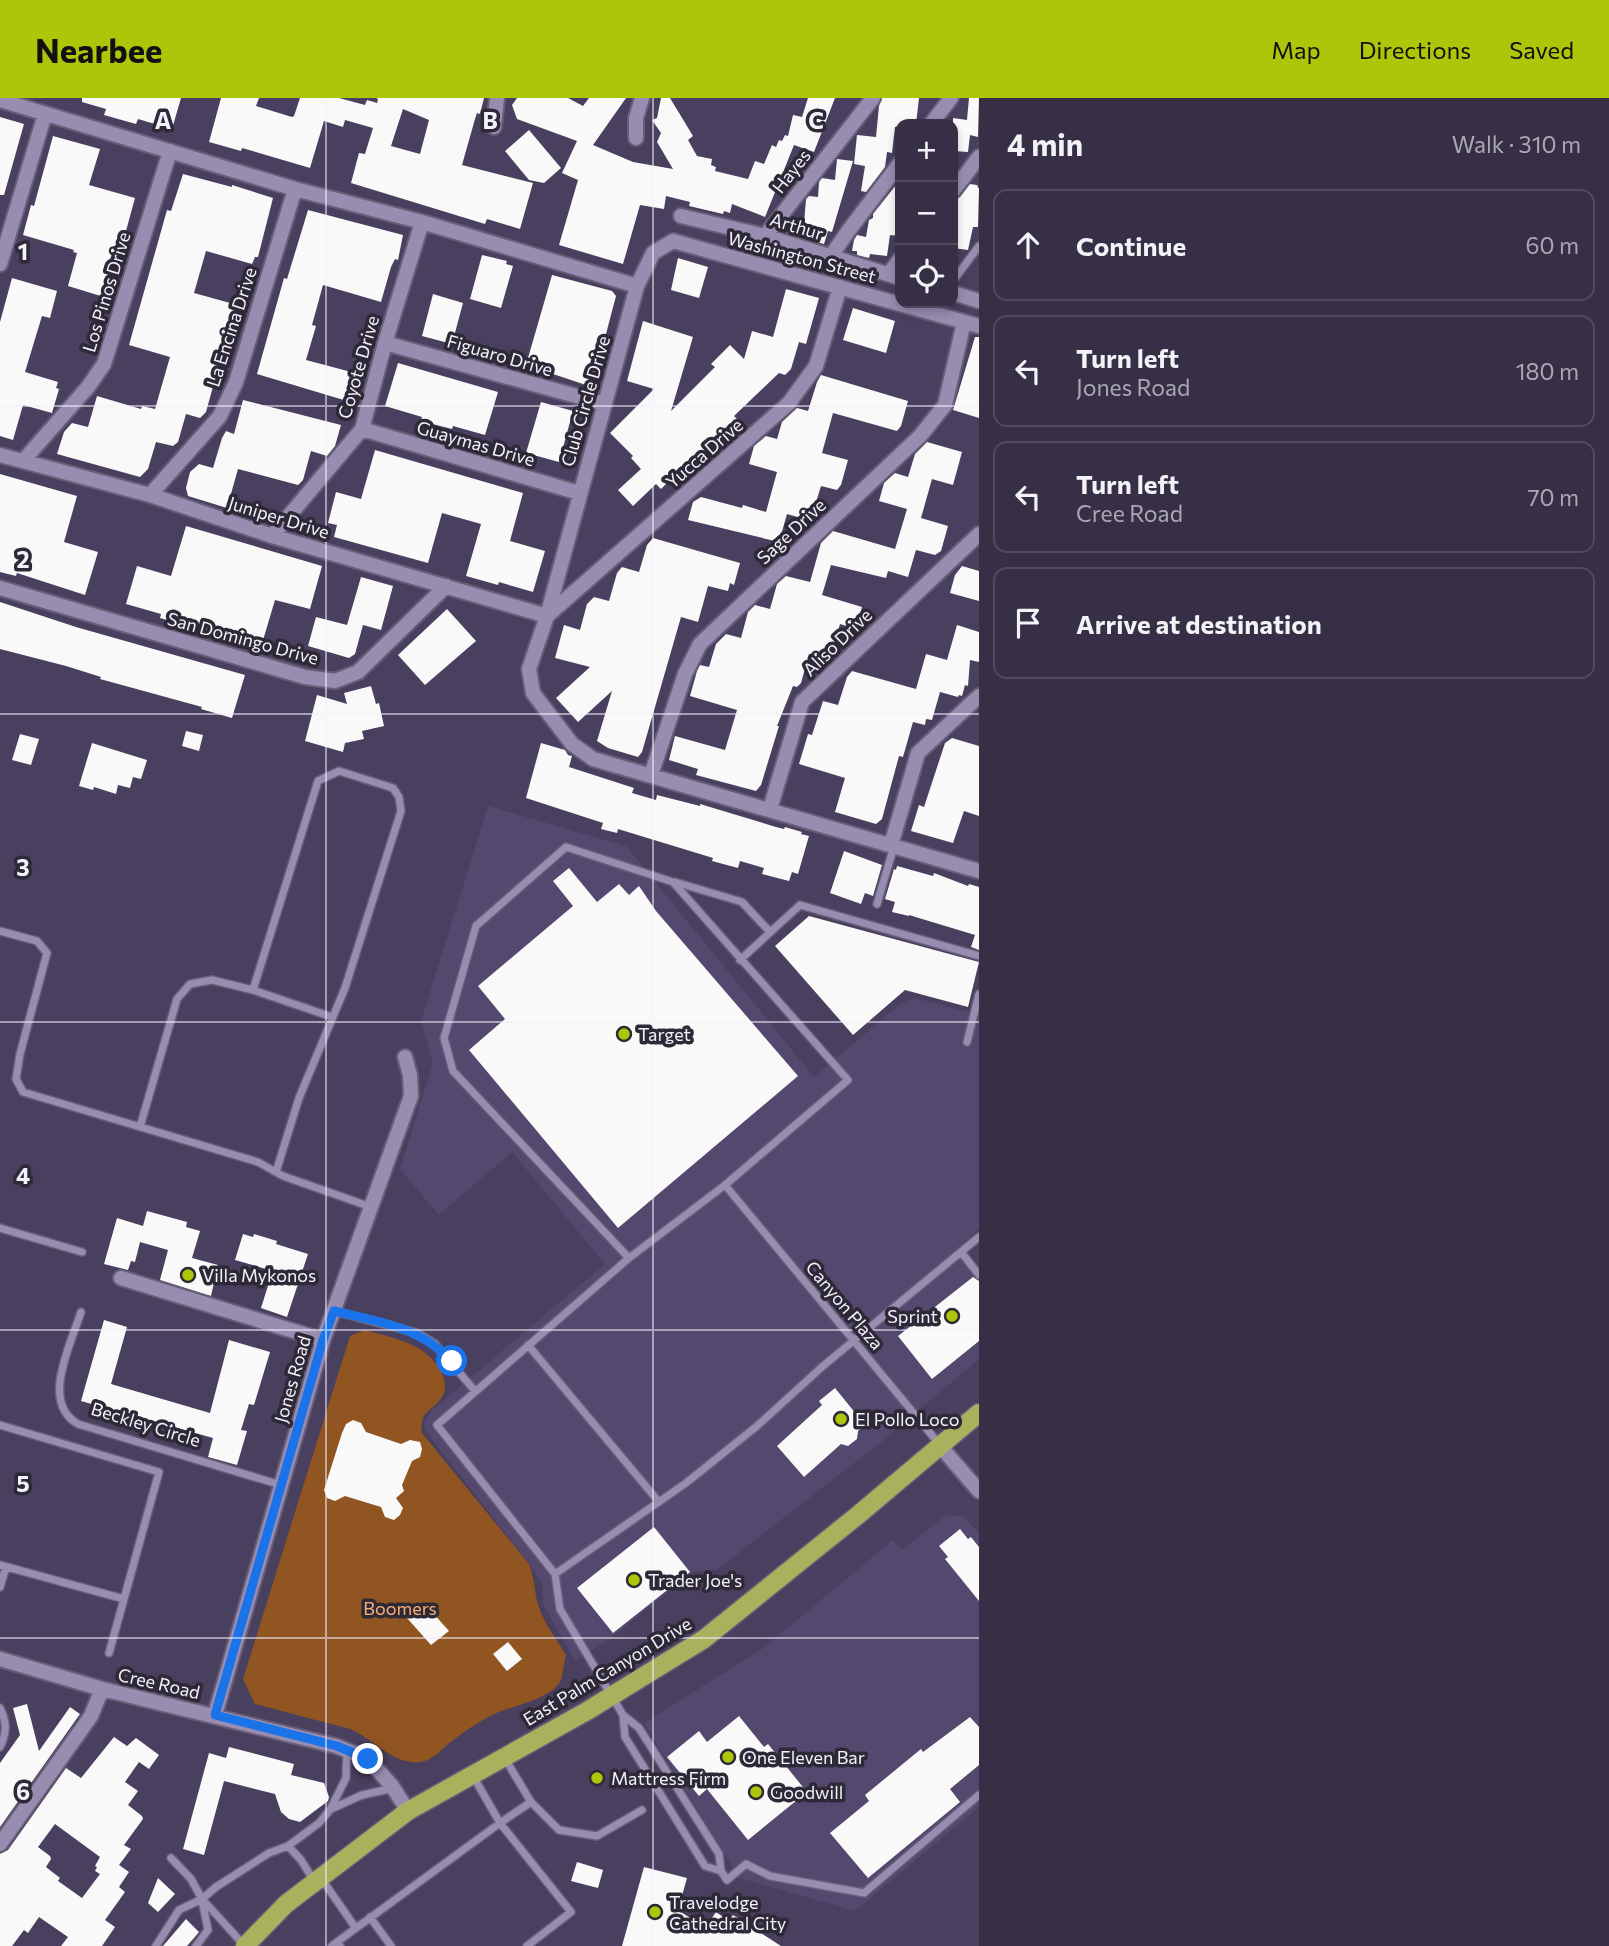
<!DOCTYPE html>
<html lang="en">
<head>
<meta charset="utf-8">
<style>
	:root { --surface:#372f46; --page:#423b51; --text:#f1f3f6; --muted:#aaa9b3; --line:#514a5f; --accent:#aec60a }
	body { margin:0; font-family:Commissioner,sans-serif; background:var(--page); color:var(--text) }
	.controls { position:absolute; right:21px; top:21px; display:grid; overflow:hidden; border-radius:14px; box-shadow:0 4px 10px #0003 }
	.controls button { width:63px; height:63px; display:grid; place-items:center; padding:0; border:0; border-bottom:2px solid var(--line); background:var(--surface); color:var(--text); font:35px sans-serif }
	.stop { position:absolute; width:21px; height:21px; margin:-16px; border:5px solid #1a73e8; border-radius:50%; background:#fff }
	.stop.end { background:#1a73e8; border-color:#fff; box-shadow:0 2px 7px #0008 }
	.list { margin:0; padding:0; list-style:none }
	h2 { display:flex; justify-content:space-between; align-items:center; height:91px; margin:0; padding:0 28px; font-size:30px }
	h2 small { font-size:23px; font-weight:400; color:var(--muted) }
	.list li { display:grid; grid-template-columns:46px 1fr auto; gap:21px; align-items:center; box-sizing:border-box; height:112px; margin:0 14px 14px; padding:0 14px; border:2px solid var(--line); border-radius:14px }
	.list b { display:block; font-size:26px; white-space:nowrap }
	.list p { margin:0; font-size:23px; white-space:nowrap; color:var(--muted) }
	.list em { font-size:23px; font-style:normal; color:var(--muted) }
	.icon { flex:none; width:38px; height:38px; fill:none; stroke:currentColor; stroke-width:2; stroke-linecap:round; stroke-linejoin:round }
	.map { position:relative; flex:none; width:979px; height:1848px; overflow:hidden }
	header { display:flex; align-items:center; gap:42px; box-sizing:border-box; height:98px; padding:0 35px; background:var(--accent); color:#111 }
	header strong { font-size:33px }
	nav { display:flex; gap:38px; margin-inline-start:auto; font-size:24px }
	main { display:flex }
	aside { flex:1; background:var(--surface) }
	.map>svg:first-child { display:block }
	.built { fill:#54486e }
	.green { fill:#905521 }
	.building { fill:#f9f9f9; fill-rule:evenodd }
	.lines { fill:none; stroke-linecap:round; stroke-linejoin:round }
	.lane-casing { stroke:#665e77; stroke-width:10 }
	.street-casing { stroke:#665e77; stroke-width:18 }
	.primary-casing { stroke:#665e77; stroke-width:21 }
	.lane { stroke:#988db1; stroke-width:7 }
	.street { stroke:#988db1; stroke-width:14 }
	.primary { stroke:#a8b25d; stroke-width:18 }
	.route { stroke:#1a73e8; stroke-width:9 }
	.grid { fill:none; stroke:#f4f1fd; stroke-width:2; stroke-opacity:0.55 }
	.poi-dot { fill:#aec60a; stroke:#2d2937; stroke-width:2.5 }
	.labels { text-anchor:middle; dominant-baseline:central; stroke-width:7; stroke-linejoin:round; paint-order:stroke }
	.street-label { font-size:18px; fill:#f4f1fd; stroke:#2d2937 }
	.poi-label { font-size:18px; fill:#f4f1fd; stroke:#2d2937; text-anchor:start }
	.park-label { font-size:18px; fill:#faae73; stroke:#2d2937 }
	.grid-label { font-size:23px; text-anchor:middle; font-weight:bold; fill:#f4f1fd; stroke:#2d2937; stroke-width:7; stroke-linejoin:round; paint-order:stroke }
</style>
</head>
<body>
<header>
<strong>Nearbee</strong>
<nav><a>Map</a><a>Directions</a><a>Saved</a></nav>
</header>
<main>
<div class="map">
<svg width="979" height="1848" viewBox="0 0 979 1848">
	<rect width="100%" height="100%" fill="#493f5e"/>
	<path class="built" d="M488,708L626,748L814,979L901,905L915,900L979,917V1131L961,1147L979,1170V1261L880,1345L718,1471L693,1474L611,1540L575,1563L543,1506L542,1486L531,1468L426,1334L424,1326L431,1313L605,1166L512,1054L439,1117L400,1071L433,965L421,923Z
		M946,1417L963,1418L979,1435V1709L855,1813L739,1780L644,1625L762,1551L893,1442L902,1452Z"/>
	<path class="green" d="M365,1232C382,1237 402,1241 418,1250C433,1258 453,1282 442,1299C432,1314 419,1312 422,1335L529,1466C534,1479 534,1490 537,1503C542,1523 556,1540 566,1557C564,1565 563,1577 560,1584C548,1603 506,1609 488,1619C476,1626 463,1634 452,1643C442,1650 434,1662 421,1664C394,1668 374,1641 350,1631L255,1606L243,1581L350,1238Z"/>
	<path class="building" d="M82,0H181L172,31L138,21L136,26L104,17L106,11L82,4Z
		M221,0H259L256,8L292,19L294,18L300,0H339L365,7L367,2L377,5L378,1L376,0H484L480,16L477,15L475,21L462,67L533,85L520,131L487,121L485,126L351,85L359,55L365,56L373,30L345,22L343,29L324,23L310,70L242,50L241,53L209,44ZM403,11L429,22L420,56L391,48Z
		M517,0H568L583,8L589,0H626L593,47L633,64L673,71L657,44L661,35L652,22L657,20L661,0H670L693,38L688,42L697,58L712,61L711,67L716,69L715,73L748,81L755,63L764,66L772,47L776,49L779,42L782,43L785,37L788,38L793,17L802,19L808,0H835L814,54L794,47L765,119L732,106L730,115L724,113L723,116L689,108L690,104L666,98L664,111L640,107L623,166L559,147L578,82L562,75L577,43L517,21L512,7Z
		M882,0H919L916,26L895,29L892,55L887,54L885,69L866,94L861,93L865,68L854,66L857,37L876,39L879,8Z
		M969,0H979L978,39L970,37L968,54L953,53V20L967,22Z
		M0,19L24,26L4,97H0Z
		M529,32L561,70L544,85L529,82L505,53Z
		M53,38L100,51L89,87L135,100L117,166H114L104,199L68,188L77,155L73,154L74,152L23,137L31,107L34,108Z
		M837,61L853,63L832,134L828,133L824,146L787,135L790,122L804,126L806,101L809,98L818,99L819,84L822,80L835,82Z
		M183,76L232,89V87L273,100L258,159H255L252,166L206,153L194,195L241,208L221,275L217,274L206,314L200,320L186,316L178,344L173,348L156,344L148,371L140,379L57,356L64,334L72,325L88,329L97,298L141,311L142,308L155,311L170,259L129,247L167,112L171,113Z
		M900,82V138L890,137L887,158L870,156L869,160L857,157V153H852L854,142L857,137L866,139L869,122L873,120V116Z
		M970,86L977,87L979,91L978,129H973L968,152L953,150V102L960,99Z
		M308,112L403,137L398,162L395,161L391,169L381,204L323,187L312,227L316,228L306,262L355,275L347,303L257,276L284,180L287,181Z
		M482,157L507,163L506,166L513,168L501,210L470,201Z
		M678,160L708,169L699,200L671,192Z
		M552,177L612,193L616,198L592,289L526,267Z
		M12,180L57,193L50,220L42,218L25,274L58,284L56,290L59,291L52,315L23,307L13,342L0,338V224Z
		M786,191L819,200L806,246L799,244L791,271L785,277L779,275L734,318L737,321L688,370L685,367L661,391L656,386L633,408L618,392L641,371L631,360L633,358L610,335L654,291L627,283L643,223L693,239L671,313L715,269L711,266L730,247L744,261L752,233L773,239Z
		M433,196L463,205L452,246L422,238Z
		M853,210L895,223L886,255L843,242Z
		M975,239H979V320L953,312Z
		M398,265L498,294L485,337L453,328L452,331L421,323L422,319L385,308Z
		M821,277L908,303L901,328L897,333L833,315L822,355L848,362L841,387L837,392L821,388L812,417L805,421L787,416L779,444L688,422L693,404L701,399L742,410L743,407L766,414L777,374L749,366L754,348L766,338L777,341L782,324L797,310L808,313L817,284Z
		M243,302L341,327L335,348L327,358L311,353L303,382L298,387L238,371L227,410L188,398L186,390L190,374L199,366L213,370L222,340L226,333L234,336Z
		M541,304L573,313L559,364L526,355Z
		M927,344L962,354L953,387L932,381L921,420L948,428L941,453L935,457L916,452L908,479L888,473L886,480L831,467L822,497L862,509L856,531L840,526L832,554L827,561L809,556L801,585L797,589L793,588L777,628H779L761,687L756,693L696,677L698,671L669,662L675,638L725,652L737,612L690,598L697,573L700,567L709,569L716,546L726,536L741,540L748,514L755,507L770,511L777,486L786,478L810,484L821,445L833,433L895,451L907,411L879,403L884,385L895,375L908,379L915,356Z
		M375,352L523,395L510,443L545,453L533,494L499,484L498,487L466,478L481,426L442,415L428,465L334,439L337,427L328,425L336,394L361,401Z
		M0,376L77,398L64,444L98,454L85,497L17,475L16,478L0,474Z
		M186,428L322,468L310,511L275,502L261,549L160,520L161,516L126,506L137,468L171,478Z
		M653,440L740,465L734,487L730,485L728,493L708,488L698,524L681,519L642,654L638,659L608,650L597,643L612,593L578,624L556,600L590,569L555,560L564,527L580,532L587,506L594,499L609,503L617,475L622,469L639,474L647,447Z
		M962,468L979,473V503L950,495L955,477Z
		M361,479L393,488L381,532L363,527L355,556L349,560L308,548L316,519L347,527Z
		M0,504L76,529L245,577L232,620L201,611L202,609L100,581L101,579L66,568L0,551Z
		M447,511L476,543L425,587L398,557Z
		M957,527L979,534V564L970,562L968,588L965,587L962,598L959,597L958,599L940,594L932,622L926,621L925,627L913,624L903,659L899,658L882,721L876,726L835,714L845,680L799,666L808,636L812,637L823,603L838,607L847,579L852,573L916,591L926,556L947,562Z
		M371,588L376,606L379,605L384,628L362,633L364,641L345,645L343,654L305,643L317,597L347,606L344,595Z
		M186,633L203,637L199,653L182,648Z
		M20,636L39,641L31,667L12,662Z
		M952,640L979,648V718L964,713L953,745L911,733L919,707L924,709L945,645Z
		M92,645L147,662L141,681L133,679L130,690L118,687L116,696L94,689L93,692L79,688Z
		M541,645L565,652L568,657L572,658L569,669L634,690L632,695L656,702L657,697L700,708V706L776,729L784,731L785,729L802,734L801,736L809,738L798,776L792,774L789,783L762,776L764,770L740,763L738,770L712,763L713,760L618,731L617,735L601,731L603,725L526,700Z
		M844,753L882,767L873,798L865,795L861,806L830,795Z
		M897,768L933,778L934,775L968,788L969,786L979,789V852L971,849L975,837L909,817V818L892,814L895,804L885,801L894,771L896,772Z
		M569,770L597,804L619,786L629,797L639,788L656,813L798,978L618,1130L469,952L505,921L478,888L573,808L553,783Z
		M809,818L979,864L968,909L905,892L853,937L775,848Z
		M147,1113L187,1124L186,1129L200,1133L192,1160L218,1167L211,1198L160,1182L168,1152L140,1144L135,1164L131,1163L128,1172L104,1166L117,1120L143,1128Z
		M243,1136L253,1139L254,1136L277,1143L276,1146L308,1156L287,1219L261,1210L272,1175L265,1174L266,1171L235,1162Z
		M973,1179L979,1183V1243L932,1281L898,1238Z
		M104,1222L127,1229L111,1286L210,1315L229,1242L270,1254L254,1307L249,1306L241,1332L247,1333L237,1367L208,1359L213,1340L81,1303Z
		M835,1290L865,1327L858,1333L857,1341L848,1348L841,1346L804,1379L777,1348L822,1307L819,1303Z
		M353,1322L361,1325L366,1334L401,1346L410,1342L420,1344L422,1351L420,1359L412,1363L402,1387L404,1393L396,1400L403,1410L400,1417L394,1422L385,1419L381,1409L345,1398L335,1403L327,1400L324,1392L342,1335L346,1326Z
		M654,1429L690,1474L613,1535L577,1490Z
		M960,1431L968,1441L971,1439L979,1449V1503L945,1461L948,1459L939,1448Z
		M424,1505L449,1533L431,1547L407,1520Z
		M508,1544L522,1561L507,1573L493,1556Z
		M27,1606L39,1653L70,1609L80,1616L0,1729V1665L20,1637L13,1610Z
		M739,1618L764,1649L768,1646L807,1694L748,1742L707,1691L699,1698L667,1659L699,1633L707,1644Z
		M970,1619L979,1629V1667L950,1691L960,1704L868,1780L830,1735L869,1703L865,1697L921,1651L923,1654Z
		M114,1639L127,1648L136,1640L159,1657L149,1671L139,1664L125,1684L138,1693L128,1707L142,1718L143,1721L124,1747L131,1751L119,1767L129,1774L119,1789L125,1794L105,1822L115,1829L102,1848H61L68,1839L39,1819L28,1835L24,1832L12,1848H0V1756L8,1752L66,1670L81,1680ZM55,1726L100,1759L95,1768L97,1769L95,1773L100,1776L82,1800L58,1783L60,1780L46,1769L51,1761L50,1758L38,1749Z
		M229,1649L294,1666L291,1677L324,1685L329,1699L328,1703L300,1724L289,1721L281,1714L275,1696L224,1683L204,1757L183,1751L209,1655L226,1660Z
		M577,1764L603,1772L598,1790L571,1783Z
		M644,1769L687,1780L678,1812L705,1830L716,1814L729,1823L733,1817L781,1848H622Z
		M158,1780L175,1796L158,1814L148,1805Z
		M186,1821L199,1834L194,1840L187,1848H163Z"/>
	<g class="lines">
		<defs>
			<path id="lane" d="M953,183L979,148
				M675,784L742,804L770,834
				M877,806L894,748
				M0,833L37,843L47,855L20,956L16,981L23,994L258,1064L283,1078L371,1109
				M740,862L800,807L979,858
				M253,892L332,919
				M967,944L979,896
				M140,1029L177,901L190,886L212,882L253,892L318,683L339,673L393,690L399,699L401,713L345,890L299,1000L276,1074
				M725,1087L940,1347
				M0,1130L82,1154
				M961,1154L979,1177
				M629,1160L453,973L444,940L476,828L566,749L673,784L848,982L725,1087L629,1160L437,1327L555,1476L560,1511L623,1617L625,1639L705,1768L721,1773
				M334,1213L417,1235L435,1246L475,1293
				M81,1214C71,1246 40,1305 78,1326L281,1387
				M528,1247L659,1404
				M0,1327L159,1374L124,1501L0,1467
				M555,1476L686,1385L757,1328L823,1268L979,1139
				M0,1489L6,1469
				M109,1555L124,1501
				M0,1610C7,1624 7,1635 0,1649
				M623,1617L639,1630L719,1756L721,1773L727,1782L746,1766L770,1778L864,1795L979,1697
				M504,1659L531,1704L559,1732L597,1738L642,1712
				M473,1678L500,1725L531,1704
				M331,1711L362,1697L394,1690
				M288,1748L301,1762L314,1783
				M171,1760L191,1781L202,1801L244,1847
				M321,1780L355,1829
				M370,1819L391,1848
				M337,1844L500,1725L571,1814L527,1848
				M156,1848L179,1812L202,1801L216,1789L269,1755L288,1748L319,1725L330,1712L346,1680L347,1653
				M196,1848L208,1832L202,1802
				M332,1848L337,1844L340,1848"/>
			<path id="street" d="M0,2L295,91L422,124L637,188
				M931,26L951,0
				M494,29L497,0
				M636,40V20L642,0
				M953,93L979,59
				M681,118L765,138L900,180
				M765,138L873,0
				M831,158L849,132L900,65
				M0,166L45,16
				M889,176L900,161
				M953,195L979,203
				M979,228L673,143L653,155L637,188L547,518L529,571L533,595L572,646L593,661L979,773
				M385,245L605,306
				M362,331L579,395
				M0,357L150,397L272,438L547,518L789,305L816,268L840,189
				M23,363L88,289L104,266L170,53
				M150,397L220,318L236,284L295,91
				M272,438L362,331L385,245L422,124
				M0,490L305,579L335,583L358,574L446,488
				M651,677L685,576L700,546L920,338L945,307L964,224
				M770,711L802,604L979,436
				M891,747L918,655L979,598
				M121,1180L323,1242
				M940,1348L979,1393
				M0,1561L102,1591L336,1648L368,1661L392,1688L408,1713
				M215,1617L323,1242L411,998L410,977L405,959
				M0,1746L91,1618L102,1591"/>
			<path id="primary" d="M245,1848L286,1806L408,1713L587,1613L704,1541L858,1417L979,1315"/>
		</defs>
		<use href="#lane" class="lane-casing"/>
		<use href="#street" class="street-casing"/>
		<use href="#primary" class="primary-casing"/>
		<use href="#lane" class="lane"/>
		<use href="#street" class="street"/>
		<use href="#primary" class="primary"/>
	</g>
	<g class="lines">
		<path class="route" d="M368,1661L337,1648L215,1617L323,1242L334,1213C380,1224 418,1228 452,1263"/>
	</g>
	<path class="grid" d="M326,0V1848M653,0V1848M0,308H979M0,616H979M0,924H979M0,1232H979M0,1540H979"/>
	<g class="poi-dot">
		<circle cx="624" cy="936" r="7"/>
		<circle cx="188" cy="1177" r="7"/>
		<circle cx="952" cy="1218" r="7"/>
		<circle cx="841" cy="1321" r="7"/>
		<circle cx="634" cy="1482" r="7"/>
		<circle cx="728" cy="1659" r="7"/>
		<circle cx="597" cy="1680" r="7"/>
		<circle cx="756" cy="1694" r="7"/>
		<circle cx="655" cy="1814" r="7"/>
	</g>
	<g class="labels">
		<g class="street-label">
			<text transform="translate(791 73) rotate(-52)">Hayes</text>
			<text transform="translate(797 128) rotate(17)">Arthur</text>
			<text transform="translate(802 159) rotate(15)">Washington Street</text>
			<text transform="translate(106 194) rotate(-73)">Los Pinos Drive</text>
			<text transform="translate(231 229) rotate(-72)">La Encina Drive</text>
			<text transform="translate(500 257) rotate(16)">Figuaro Drive</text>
			<text transform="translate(358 269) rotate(-74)">Coyote Drive</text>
			<text transform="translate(585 303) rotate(-74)">Club Circle Drive</text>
			<text transform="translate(476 345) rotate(16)">Guaymas Drive</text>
			<text transform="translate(704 355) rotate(-41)">Yucca Drive</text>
			<text transform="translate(279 419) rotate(17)">Juniper Drive</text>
			<text transform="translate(791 433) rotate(-43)">Sage Drive</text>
			<text transform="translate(243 540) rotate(15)">San Domingo Drive</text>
			<text transform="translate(837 544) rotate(-44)">Aliso Drive</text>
			<text transform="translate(845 1207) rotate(50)">Canyon Plaza</text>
			<text transform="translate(292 1281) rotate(-74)">Jones Road</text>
			<text transform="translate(146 1326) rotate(17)">Beckley Circle</text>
			<text transform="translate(607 1573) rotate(-31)">East Palm Canyon Drive</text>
			<text transform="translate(159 1585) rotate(13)">Cree Road</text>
		</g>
		<g class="poi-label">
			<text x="638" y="936">Target</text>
			<text x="202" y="1177">Villa Mykonos</text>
			<text x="938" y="1218" text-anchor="end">Sprint</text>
			<text x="855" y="1321">El Pollo Loco</text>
			<text x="648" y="1482">Trader Joe's</text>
			<text x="742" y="1659">One Eleven Bar</text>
			<text x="611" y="1680">Mattress Firm</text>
			<text x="770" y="1694">Goodwill</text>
			<text x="669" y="1804">Travelodge<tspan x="669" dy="21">Cathedral City</tspan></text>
		</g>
		<g class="park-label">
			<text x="400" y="1510">Boomers</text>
		</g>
	</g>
	<g class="grid-label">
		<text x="163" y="31">A</text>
		<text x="490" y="31">B</text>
		<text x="816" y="31">C</text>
		<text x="23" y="162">1</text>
		<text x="23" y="470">2</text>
		<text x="23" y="778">3</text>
		<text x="23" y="1086">4</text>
		<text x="23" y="1394">5</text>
		<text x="23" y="1702">6</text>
	</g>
</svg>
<div class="controls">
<button>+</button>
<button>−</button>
<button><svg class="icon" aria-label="locate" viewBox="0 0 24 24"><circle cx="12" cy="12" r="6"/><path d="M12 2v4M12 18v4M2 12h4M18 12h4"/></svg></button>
</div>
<div class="stop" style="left:452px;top:1263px"></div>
<div class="stop end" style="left:368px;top:1661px"></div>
</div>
<aside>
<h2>4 min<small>Walk · 310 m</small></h2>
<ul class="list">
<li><svg class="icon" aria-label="ahead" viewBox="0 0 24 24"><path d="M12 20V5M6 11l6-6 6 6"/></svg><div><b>Continue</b></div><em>60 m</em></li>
<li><svg class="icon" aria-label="left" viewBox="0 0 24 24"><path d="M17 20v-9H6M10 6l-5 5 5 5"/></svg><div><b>Turn left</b><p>Jones Road</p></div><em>180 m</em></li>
<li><svg class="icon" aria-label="left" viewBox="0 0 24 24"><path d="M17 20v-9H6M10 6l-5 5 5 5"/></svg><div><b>Turn left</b><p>Cree Road</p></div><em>70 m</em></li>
<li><svg class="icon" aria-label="arrive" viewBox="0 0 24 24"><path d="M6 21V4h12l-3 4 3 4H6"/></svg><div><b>Arrive at destination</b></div></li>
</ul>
</aside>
</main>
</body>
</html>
